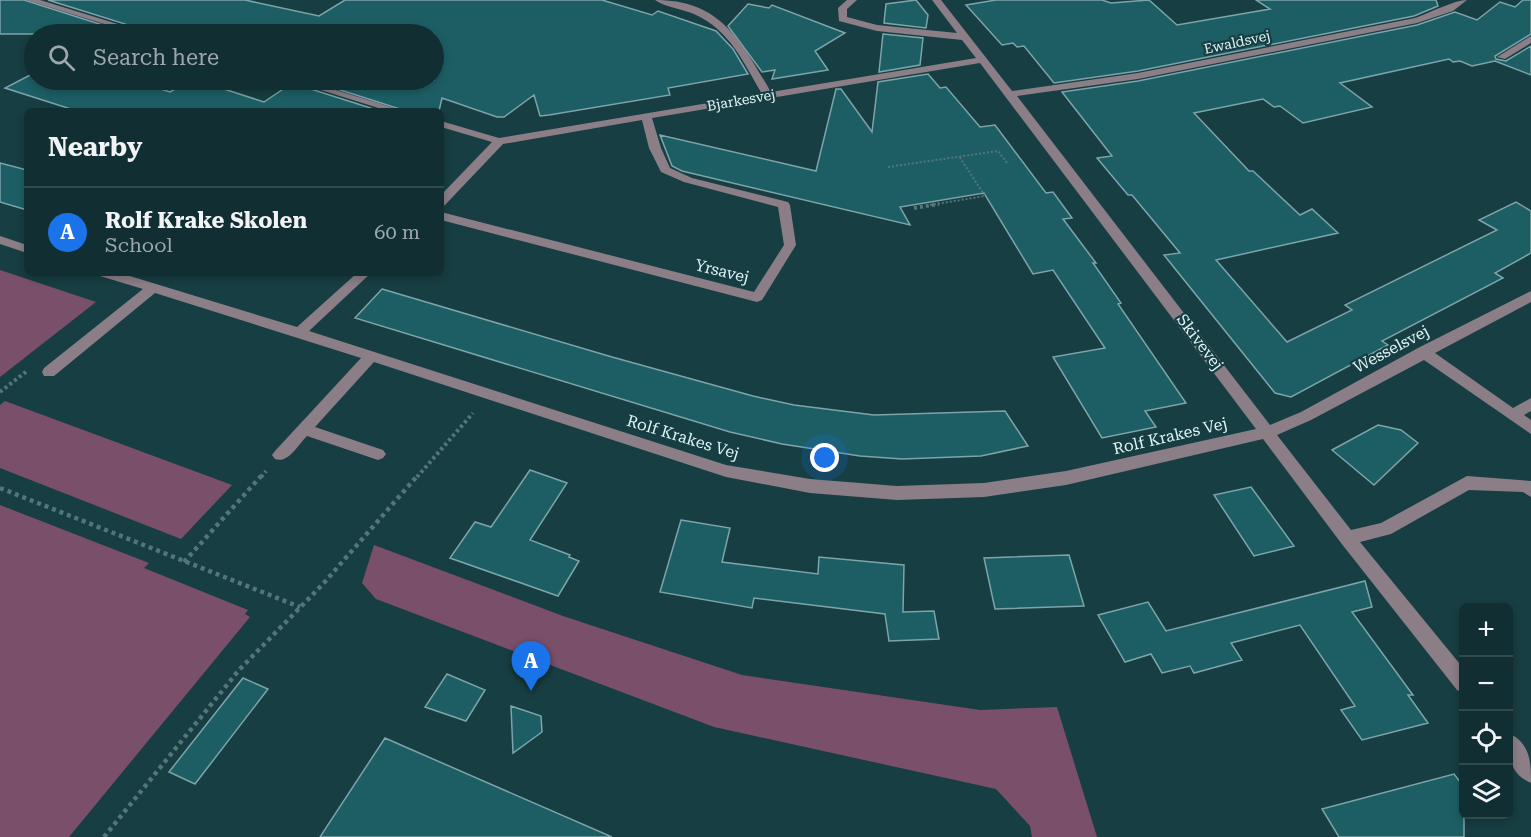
<!DOCTYPE html>
<html lang="en">
<head>
<meta charset="utf-8">
<style>
	:root { --surface:#112e32; --page:#1a363a; --text:#f1f3f6; --muted:#9ca8ac; --line:#304a4d; --accent:#1a73e8 }
	body { margin:0; font-family:"Roboto Serif",serif; background:var(--page); color:var(--text) }
	.controls { position:absolute; right:18px; bottom:18px; display:grid; overflow:hidden; border-radius:9px; box-shadow:0 3px 9px #0003 }
	.controls button { width:54px; height:54px; display:grid; place-items:center; padding:0; border:0; border-bottom:2px solid var(--line); background:var(--surface); color:var(--text); font:30px sans-serif }
	.you { position:absolute; left:825px; top:458px; width:21px; height:21px; margin:-15px; border:4px solid #fff; border-radius:50%; background:#1a73e8; box-shadow:0 0 0 9px #1a73e833 }
	.badge { display:grid; place-items:center; width:39px; height:39px; border-radius:50%; background:var(--accent); color:#fff; font-size:20px; font-weight:700 }
	.pin { position:absolute; translate:-50% -50px; filter:drop-shadow(0 2px 3px #0008) }
	.pin::after { content:''; position:absolute; top:32px; width:21px; height:18px; background:inherit; clip-path:polygon(0 0,100% 0,50% 100%) }
	.list { margin:0; padding:0; list-style:none }
	h2 { display:flex; justify-content:space-between; align-items:center; height:78px; margin:0; padding:0 24px; font-size:26px }
	h2 small { font-size:20px; font-weight:400; color:var(--muted) }
	.list li { display:grid; grid-template-columns:39px 1fr auto; gap:18px; align-items:center; box-sizing:border-box; height:90px; padding:0 24px; border-top:2px solid var(--line) }
	.list b { display:block; font-size:22px; white-space:nowrap }
	.list p { margin:0; font-size:20px; white-space:nowrap; color:var(--muted) }
	.list em { font-size:20px; font-style:normal; color:var(--muted) }
	.icon { flex:none; width:33px; height:33px; fill:none; stroke:currentColor; stroke-width:2; stroke-linecap:round; stroke-linejoin:round }
	.map { position:relative; flex:none; width:1531px; height:837px; overflow:hidden }
	.search { position:absolute; background:var(--surface); box-shadow:0 3px 9px #0003; left:24px; top:24px; width:420px; height:66px; display:flex; align-items:center; gap:15px; box-sizing:border-box; padding:0 21px; border-radius:33px; color:var(--muted); font-size:22px }
	.panel { position:absolute; background:var(--surface); box-shadow:0 3px 9px #0003; left:24px; top:108px; width:420px; height:168px; border-radius:9px }
	.map>svg:first-child { display:block }
	.green { fill:#7a4f6a }
	.building { fill:#1d5e65; stroke:#7da4aa; stroke-width:1.5 }
	.lines { fill:none; stroke-linecap:round; stroke-linejoin:round }
	.path-far2 { stroke:#547679; stroke-width:2; stroke-dasharray:2 2; stroke-linecap:butt }
	.path-far1 { stroke:#547679; stroke-width:4; stroke-dasharray:3 3; stroke-linecap:butt }
	.path { stroke:#547679; stroke-width:4.5; stroke-dasharray:4 4; stroke-linecap:butt }
	.minor { fill:#8b7e86; fill-rule:evenodd }
	.labels { text-anchor:middle; dominant-baseline:central; stroke-width:4.5; stroke-linejoin:round; paint-order:stroke }
	.far-street-label { font-size:14px; fill:#dff4f6; stroke:#173e42 }
	.street-label { font-size:16px; fill:#dff4f6; stroke:#173e42 }
</style>
</head>
<body>
<div class="map">
<svg width="1531" height="837" viewBox="0 0 1531 837">
	<rect width="100%" height="100%" fill="#173e42"/>
	<path class="green" d="M0,270L96,302L0,377Z
		M5,401L232,485L181,539L0,468V405Z
		M0,505L149,563L144,568L248,610L245,614L250,617L69,837H0Z
		M374,545L563,616L742,675L980,710L1057,707L1097,837H1032L1030,826L996,789L714,727L376,599L362,583Z"/>
	<path class="building" d="M0,0H24L131,34H0Z
		M48,0H245L319,16L345,0H602L652,15L658,11L716,31L733,49L748,74L668,88L670,95L549,115L540,116L534,95L504,117H497L442,98L439,111H406L309,80H434V34H152L151,32Z
		M916,0L928,15L926,28L884,23L886,4Z
		M996,0H1102L1111,3L1149,0L1177,25L1270,9L1256,0H1436L1438,6L1414,16L1138,71L1054,83L1024,46L1017,47L1013,43L1002,45L966,5Z
		M1523,0H1531V34L1495,56L1496,59L1506,61L1531,46V75L1495,61L1472,66L1460,61L1453,62L1449,59L1340,83L1372,107L1303,123L1280,106L1274,107L1263,99L1194,113L1249,171H1253L1300,215L1312,209L1338,233L1216,260L1287,342L1352,310L1345,305L1497,230L1479,220L1516,202L1531,211V253L1495,273L1503,278L1382,341L1388,345L1291,397L1275,393L1164,255L1180,253L1132,195H1128L1097,158L1112,156L1062,92L1138,81L1417,25L1455,12L1477,20L1500,2L1515,7Z
		M748,4L769,8L772,5L845,33L815,51L828,70L772,79L775,70L762,72L728,26Z
		M883,34L923,38L920,65L879,72Z
		M34,73V80H133L170,92L191,80H196L264,102L292,83L380,111H77L5,88Z
		M928,74L940,88L946,87L980,127L995,125L1046,193L1053,192L1072,218L1063,219L1096,263H1093L1121,303L1118,304L1186,403L1145,411L1156,427L1102,438L1053,357L1105,348L1053,270L1033,274L984,193L900,207L910,225L682,171L672,166L660,135L816,171L836,89H841L872,132L878,82Z
		M0,163L27,170V210L0,202Z
		M382,289L612,357L753,396L794,405L874,415L1005,411L1028,446L981,456L902,459L860,456L782,444L730,432L355,318Z
		M1378,425L1401,430L1418,443L1374,485L1332,450Z
		M530,470L567,483L530,540L570,555L569,557L579,561L558,596L450,558L475,522L491,527Z
		M1251,487L1294,546L1254,556L1214,495Z
		M681,520L730,528L722,562L818,574L819,557L904,565L903,612L934,611L939,639L889,641L885,614L754,598L752,608L660,592Z
		M1069,555L1084,606L995,609L984,558Z
		M1365,581L1372,607L1352,612L1413,695H1408L1428,723L1362,740L1341,710L1355,706L1300,625L1231,643L1242,660L1194,673L1190,666L1162,673L1151,654L1125,662L1098,615L1148,602L1166,631Z
		M447,674L485,690L466,721L425,707Z
		M243,678L268,689L195,784L169,772Z
		M511,706L541,716L542,732L513,753Z
		M385,738L410,749L612,837H320Z
		M1454,774L1464,787V837H1339L1322,809Z"/>
	<g class="lines">
		<path class="path-far2" d="M888,167L998,151L1007,163
			M930,205L985,196L959,156"/>
		<path class="path-far1" d="M914,208L939,204
			M0,392L27,371
			M261,477L266,471
			M417,477L473,413"/>
		<path class="path" d="M0,488L300,607
			M184,562L262,475
			M104,837L239,670L323,584L418,475"/>
		<path class="minor" d="M26,0H40L150,34H137Z
			M655,0C722,0 741,42 771,92L976,58L962,40L877,31L839,21L838,8L847,0H857L847,9V17L877,25L957,33L932,0H941L1012,91L1138,73L1415,18C1430,13 1454,0 1467,0L1453,11L1417,23L1138,79L1017,96L1270,425L1301,412L1418,348L1531,291V302L1435,353L1513,408L1531,398V411L1524,415L1531,420V434L1424,360L1311,420L1277,435L1351,530L1381,523L1467,476L1531,481V497L1523,492L1469,490L1391,534L1360,542L1464,669V693L1457,690L1341,543L1263,439L1066,485L984,497L897,500L810,493L726,477L374,362L315,427L383,450L386,454L383,458L378,460L307,436C298,445 288,464 275,459L272,455L275,451L361,358L155,293L54,376H44L42,372L44,368L143,289L100,276L99,273H120L297,327L357,273H371L309,331L726,465L810,479L897,486L984,483L1066,471L1256,429L980,63L652,118L661,148L670,168L692,178L788,202L790,205L796,245L762,300L757,302L441,220V212L754,292L784,245L778,207L684,182L661,172L649,148L642,120L503,144L445,205L441,206V195L492,142L441,127V121L499,138L762,94C743,62 730,30 694,14C682,9 665,7 655,0Z
			M1531,36V43L1505,59L1497,57Z
			M289,80H303L404,111H388Z
			M0,236L27,245V253L0,244Z
			M1508,733C1531,743 1531,763 1531,783C1509,774 1508,754 1508,733Z"/>
	</g>
	<g class="labels">
		<g class="far-street-label">
			<text transform="translate(1237 42) rotate(-12)">Ewaldsvej</text>
			<text transform="translate(741 100) rotate(-10)">Bjarkesvej</text>
		</g>
		<g class="street-label">
			<text transform="translate(722 271) rotate(14)">Yrsavej</text>
			<text transform="translate(1200 342) rotate(53)">Skivevej</text>
			<text transform="translate(1391 349) rotate(-28)">Wesselsvej</text>
			<text transform="translate(1170 436) rotate(-13)">Rolf Krakes Vej</text>
			<text transform="translate(683 437) rotate(17)">Rolf Krakes Vej</text>
		</g>
	</g>
</svg>
<div class="controls">
<button>+</button>
<button>−</button>
<button><svg class="icon" aria-label="locate" viewBox="0 0 24 24"><circle cx="12" cy="12" r="6"/><path d="M12 2v4M12 18v4M2 12h4M18 12h4"/></svg></button>
<button><svg class="icon" aria-label="layers" viewBox="0 0 24 24"><path d="M12 4l9 5-9 5-9-5zM3 14l9 5 9-5"/></svg></button>
</div>
<div class="you"></div>
<div class="pin badge" style="left:531px;top:691px">A</div>
<div class="search"><svg class="icon" aria-label="search" viewBox="0 0 24 24"><circle cx="10" cy="10" r="6"/><path d="M15 15l6 6"/></svg>Search here</div>
<section class="panel">
<h2>Nearby<small></small></h2>
<ul class="list">
<li><span class="badge">A</span><div><b>Rolf Krake Skolen</b><p>School</p></div><em>60 m</em></li>
</ul>
</section>
</div>
</body>
</html>
